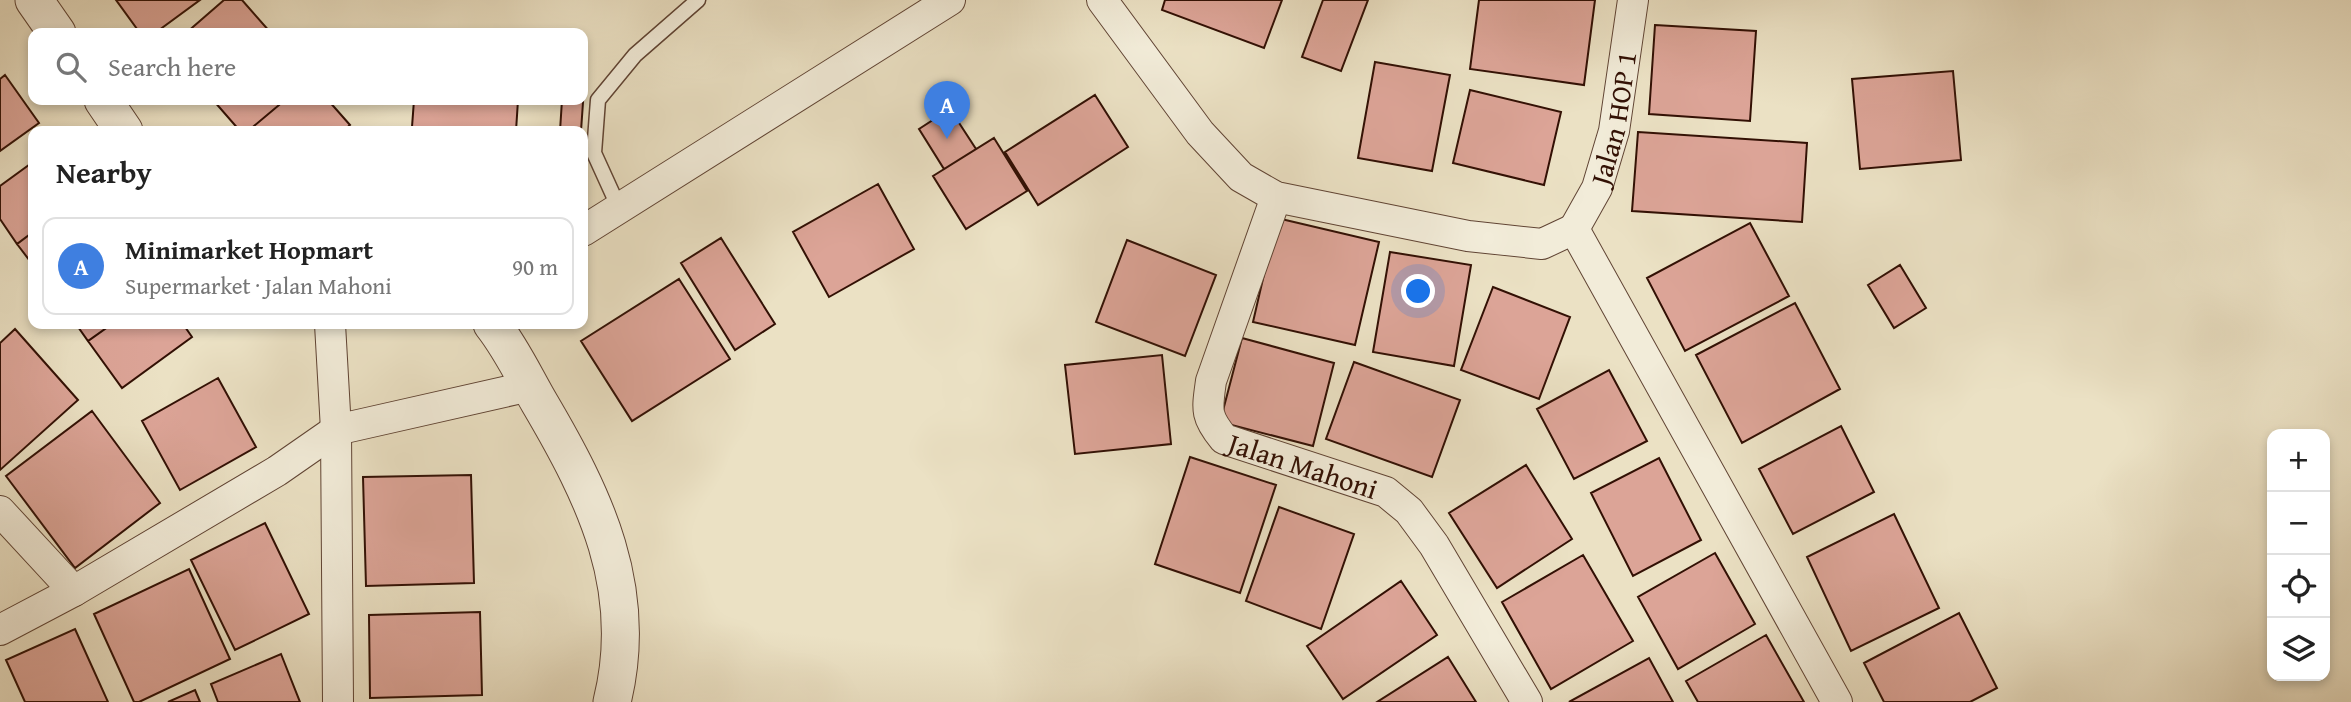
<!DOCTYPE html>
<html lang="en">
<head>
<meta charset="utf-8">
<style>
	:root { --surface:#fff; --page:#f2f2f2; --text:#222; --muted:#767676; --line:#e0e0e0; --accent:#8f2418 }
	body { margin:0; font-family:"Gentium Book Plus",serif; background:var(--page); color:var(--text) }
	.controls { position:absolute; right:21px; bottom:21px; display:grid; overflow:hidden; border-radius:14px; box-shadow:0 4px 10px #0003 }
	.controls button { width:63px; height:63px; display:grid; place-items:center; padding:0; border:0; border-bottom:2px solid var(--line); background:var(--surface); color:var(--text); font:35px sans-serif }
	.you { position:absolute; left:1419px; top:292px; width:24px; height:24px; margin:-18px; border:5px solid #fff; border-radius:50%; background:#1a73e8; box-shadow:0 0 0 10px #1a73e833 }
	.badge { display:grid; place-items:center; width:46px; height:46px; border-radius:50%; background:var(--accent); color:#fff; font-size:23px; font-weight:700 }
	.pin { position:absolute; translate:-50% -58px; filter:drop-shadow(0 2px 4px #0008) }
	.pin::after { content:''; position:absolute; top:37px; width:24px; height:21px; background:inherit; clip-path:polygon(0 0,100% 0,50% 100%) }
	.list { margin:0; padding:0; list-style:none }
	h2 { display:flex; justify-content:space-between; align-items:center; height:91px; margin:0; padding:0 28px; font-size:30px }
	h2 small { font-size:23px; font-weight:400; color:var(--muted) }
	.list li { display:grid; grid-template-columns:46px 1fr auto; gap:21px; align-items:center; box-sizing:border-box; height:98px; margin:0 14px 14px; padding:0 14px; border:2px solid var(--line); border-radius:14px }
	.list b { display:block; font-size:26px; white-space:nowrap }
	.list p { margin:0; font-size:23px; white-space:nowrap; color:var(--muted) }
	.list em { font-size:23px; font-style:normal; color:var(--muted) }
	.icon { flex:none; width:38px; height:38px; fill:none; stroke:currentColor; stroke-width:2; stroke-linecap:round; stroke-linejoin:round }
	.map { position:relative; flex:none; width:2351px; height:702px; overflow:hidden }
	.search { position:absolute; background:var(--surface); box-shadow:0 4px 10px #0003; left:28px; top:28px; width:560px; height:77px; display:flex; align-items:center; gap:18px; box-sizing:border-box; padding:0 24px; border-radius:14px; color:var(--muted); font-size:26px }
	.panel { position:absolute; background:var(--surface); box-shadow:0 4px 10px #0003; left:28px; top:126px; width:560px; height:203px; border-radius:14px }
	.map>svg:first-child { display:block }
	.building { fill:#dca497; stroke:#321004; stroke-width:2 }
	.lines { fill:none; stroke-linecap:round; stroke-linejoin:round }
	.service-casing { stroke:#604434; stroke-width:17 }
	.minor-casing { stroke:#604434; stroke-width:32 }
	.tertiary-casing { stroke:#604434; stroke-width:39 }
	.service { stroke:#f2ecd9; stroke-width:14 }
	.minor { stroke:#f2ecd9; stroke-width:30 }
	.tertiary { stroke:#f2ecd9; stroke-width:37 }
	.labels { text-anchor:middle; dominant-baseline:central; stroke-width:7; stroke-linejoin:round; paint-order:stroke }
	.street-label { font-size:28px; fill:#321004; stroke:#f2ecd9 }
</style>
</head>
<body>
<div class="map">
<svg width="2351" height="702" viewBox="0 0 2351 702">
	<rect width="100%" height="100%" fill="#ebe1c4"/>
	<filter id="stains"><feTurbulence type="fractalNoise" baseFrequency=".00286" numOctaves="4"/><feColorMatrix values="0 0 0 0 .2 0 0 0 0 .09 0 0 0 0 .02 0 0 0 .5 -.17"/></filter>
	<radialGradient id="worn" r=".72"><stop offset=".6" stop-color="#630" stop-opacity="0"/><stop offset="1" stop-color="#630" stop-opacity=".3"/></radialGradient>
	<path class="building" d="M116,0H200L155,33H140Z
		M224,0H242L271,33H186Z
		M1165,0H1282L1264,48L1162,10Z
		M1323,0H1368L1341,71L1302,57Z
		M1479,0H1595L1584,85L1470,69Z
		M1655,25L1756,31L1750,121L1649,114Z
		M1375,62L1450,75L1432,171L1358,158Z
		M1953,71L1961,160L1860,169L1852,79Z
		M5,75L39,123L0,151V79Z
		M583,88H584L581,131H560L562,100H583Z
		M1470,90L1561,112L1544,185L1453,163Z
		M1095,95L1128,147L1038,205L1005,152Z
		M213,100H285L248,131H240Z
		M285,100H328L350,125L343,131H248Z
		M414,100H518L516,131L412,127Z
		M950,109L976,149L944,169L919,129Z
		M1638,132L1807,143L1802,222L1632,211Z
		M994,138L1027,191L966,229L933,176Z
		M33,162V232L17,244L0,219V186Z
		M878,184L914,249L829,297L793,232Z
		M1277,218L1379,242L1355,345L1253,322Z
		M1750,223L1789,296L1685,351L1647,278Z
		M33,232V265L17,244Z
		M721,238L775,324L735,350L681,263Z
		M1127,240L1216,275L1185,356L1096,322Z
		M1390,252L1471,265L1454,366L1373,352Z
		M1900,265L1926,308L1894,328L1868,285Z
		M679,279L730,359L632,421L581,341Z
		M1493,287L1570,317L1539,399L1461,370Z
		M1795,303L1840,389L1742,443L1696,355Z
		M76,324H112L88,341Z
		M112,324H183L192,337L122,388L88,341Z
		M15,329L78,400L0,470V343Z
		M1242,338L1334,363L1313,446L1220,422Z
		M1162,355L1171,444L1075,454L1065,365Z
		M1354,362L1460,400L1432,477L1326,439Z
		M1609,370L1647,441L1574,479L1537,409Z
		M218,378L256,447L180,490L142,421Z
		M92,411L160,503L75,568L6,476Z
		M1841,426L1874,492L1793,534L1759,469Z
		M1190,457L1276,485L1240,593L1155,564Z
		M1659,458L1701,540L1633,576L1591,493Z
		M1526,465L1572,539L1497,588L1449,513Z
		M471,475L474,583L366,586L363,477Z
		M1279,507L1354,534L1321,629L1246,601Z
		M1894,514L1939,608L1851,651L1807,557Z
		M265,523L309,614L235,650L191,560Z
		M1715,553L1755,624L1678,669L1638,597Z
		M1583,555L1633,641L1551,689L1502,602Z
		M189,569L230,659L139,702H134L94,614Z
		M1401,581L1437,635L1343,699L1307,646Z
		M480,612L482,695L370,698L369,615Z
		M1959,613L1997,688L1970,702H1884L1864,663Z
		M75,629L108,702H25L6,660Z
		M1766,635L1804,702H1698L1686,681Z
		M281,654L300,702H218L211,684Z
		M1448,657L1476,702H1377Z
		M1649,658L1673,702H1569Z
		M195,690L200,702H168Z"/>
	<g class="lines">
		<defs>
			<path id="service" d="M619,208L594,153L598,100L635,55L698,0"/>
			<g id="minor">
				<path d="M1102,0L1200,133L1241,177L1276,197L1468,236L1542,244L1574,229L1837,702"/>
				<path id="s1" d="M1276,197L1211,381C1207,410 1205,416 1224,439L1386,492L1409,511L1434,545L1527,702"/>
				<path id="s2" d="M1574,229L1597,188L1614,131L1633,0"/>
				<path d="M583,231L950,0"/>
				<path d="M330,324L336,430L338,702"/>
				<path d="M0,511L74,591"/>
				<path d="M0,630L74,591L277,471L336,430L530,386"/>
			</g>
			<path id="tertiary" d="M34,0L57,33
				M103,100L124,131
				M492,324C511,348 524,376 539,402C595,497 640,589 612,702"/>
		</defs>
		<use href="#service" class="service-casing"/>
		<use href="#minor" class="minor-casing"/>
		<use href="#tertiary" class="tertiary-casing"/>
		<use href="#service" class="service"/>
		<use href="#minor" class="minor"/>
		<use href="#tertiary" class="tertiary"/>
	</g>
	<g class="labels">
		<g class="street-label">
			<text stroke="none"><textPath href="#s2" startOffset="119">Jalan HOP 1</textPath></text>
			<text stroke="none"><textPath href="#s1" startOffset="341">Jalan Mahoni</textPath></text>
		</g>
	</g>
	<rect width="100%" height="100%" filter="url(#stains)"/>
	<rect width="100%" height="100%" fill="url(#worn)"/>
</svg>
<div class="controls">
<button>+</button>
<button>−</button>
<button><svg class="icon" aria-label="locate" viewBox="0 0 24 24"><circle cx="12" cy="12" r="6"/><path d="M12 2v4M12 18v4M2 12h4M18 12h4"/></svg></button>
<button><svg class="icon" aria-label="layers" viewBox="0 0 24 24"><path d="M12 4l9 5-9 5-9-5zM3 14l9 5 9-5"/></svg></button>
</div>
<div class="you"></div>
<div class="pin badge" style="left:947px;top:139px;background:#3f7fe0">A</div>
<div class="search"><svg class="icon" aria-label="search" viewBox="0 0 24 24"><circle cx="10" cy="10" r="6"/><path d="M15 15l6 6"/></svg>Search here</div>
<section class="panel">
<h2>Nearby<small></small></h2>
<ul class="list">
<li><span class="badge" style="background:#3f7fe0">A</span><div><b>Minimarket Hopmart</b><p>Supermarket · Jalan Mahoni</p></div><em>90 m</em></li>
</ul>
</section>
</div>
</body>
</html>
